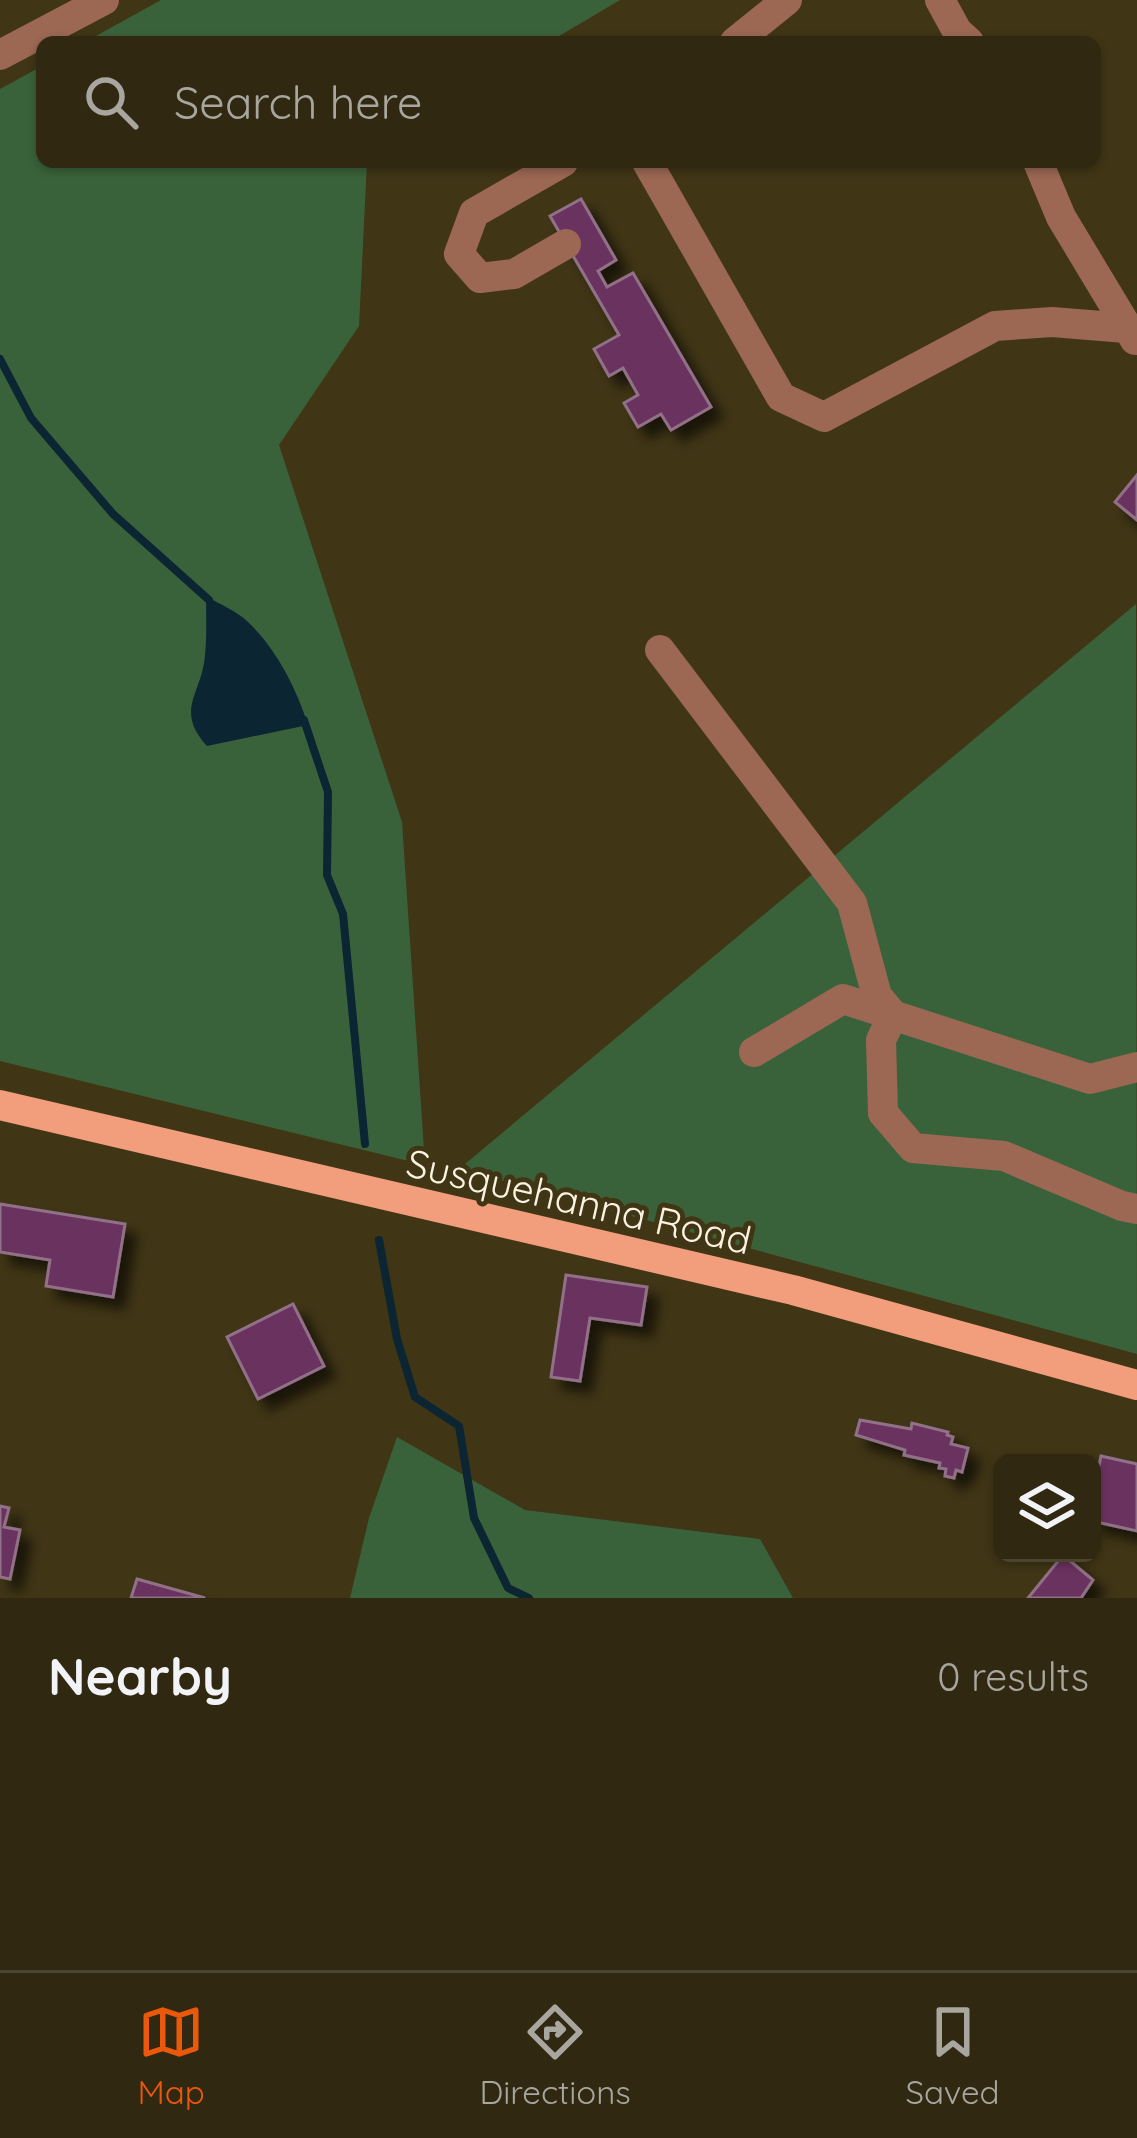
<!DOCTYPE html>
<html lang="en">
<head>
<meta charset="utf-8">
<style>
	:root { --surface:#302810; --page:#383019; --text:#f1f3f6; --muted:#a8a69f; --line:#4b4430; --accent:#ea580c }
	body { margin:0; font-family:Quicksand,sans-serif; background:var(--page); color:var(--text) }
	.controls { position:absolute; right:36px; bottom:36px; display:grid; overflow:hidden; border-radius:18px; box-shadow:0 3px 9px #0004 }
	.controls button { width:108px; height:108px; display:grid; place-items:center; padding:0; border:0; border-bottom:3px solid var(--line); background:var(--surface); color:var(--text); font:60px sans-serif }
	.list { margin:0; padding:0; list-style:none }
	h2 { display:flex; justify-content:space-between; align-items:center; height:156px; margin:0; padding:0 48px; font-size:51px }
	h2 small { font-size:39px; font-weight:400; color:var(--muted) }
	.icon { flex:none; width:66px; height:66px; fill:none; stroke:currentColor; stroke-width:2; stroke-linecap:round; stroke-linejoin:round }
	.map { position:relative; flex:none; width:1137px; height:1598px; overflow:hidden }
	.search { position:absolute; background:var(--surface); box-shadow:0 3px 9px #0004; left:36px; right:36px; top:36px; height:132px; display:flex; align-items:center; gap:30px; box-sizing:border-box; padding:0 42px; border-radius:18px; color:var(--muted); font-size:45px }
	.sheet { height:372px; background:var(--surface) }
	nav { display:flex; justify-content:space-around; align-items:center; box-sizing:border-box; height:168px; border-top:3px solid var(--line); background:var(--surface); font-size:33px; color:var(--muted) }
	nav a { display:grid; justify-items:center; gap:6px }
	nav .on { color:var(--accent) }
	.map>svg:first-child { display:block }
	.green { fill:#3a623a }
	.water { fill:#0b2533 }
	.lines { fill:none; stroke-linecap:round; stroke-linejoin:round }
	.stream { stroke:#0b2533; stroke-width:8 }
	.building { fill:#6a305e; stroke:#907188; stroke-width:3; filter:url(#shadow) }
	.minor { stroke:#9c6854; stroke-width:30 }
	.major { stroke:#f29e7d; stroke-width:30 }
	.labels { text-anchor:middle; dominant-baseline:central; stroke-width:10; stroke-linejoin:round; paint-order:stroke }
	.street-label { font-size:39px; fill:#fbf4e2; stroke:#403515 }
</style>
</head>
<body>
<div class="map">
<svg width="1137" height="1598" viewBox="0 0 1137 1598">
	<defs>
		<filter id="shadow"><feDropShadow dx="11" dy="11" stdDeviation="6" flood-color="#0009"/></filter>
	</defs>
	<rect width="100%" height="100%" fill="#403515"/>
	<path class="green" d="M161,0H620L549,42H85Z
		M42,66V162H367L359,326L279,445L402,822L425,1165L0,1061V89Z
		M1136,604L1137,1354L459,1169Z
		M397,1437L525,1510L760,1539L793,1598H350L369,1518Z"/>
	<path class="water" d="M206,596C219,604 237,611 248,622C277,650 296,688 308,725L207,746C174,709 202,695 205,655C207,636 206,615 206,596Z"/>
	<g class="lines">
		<path class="stream" d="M0,359L31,418L113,514L209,600
			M304,720L328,792L327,875L343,914L365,1144
			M379,1240L397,1339L415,1397L459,1426L474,1518L508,1588L529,1598"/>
	</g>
	<path class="building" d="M581,199L616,260L598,271L607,287L633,273L711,407L671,430L661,414L638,427L624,403L638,395L623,368L609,376L594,349L619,335L550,216Z
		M1137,475V520L1115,502Z
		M0,1204L125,1224L113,1297L46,1286L50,1260L0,1252Z
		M566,1275L647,1287L641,1325L590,1318L580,1381L551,1377Z
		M293,1304L324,1366L258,1399L227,1337Z
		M860,1420L911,1429L912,1423L948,1432L947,1435L953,1437L951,1444L968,1448L962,1472L956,1470L954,1478L945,1476L946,1469L939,1468L940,1463L904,1455L905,1450L856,1435Z
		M1101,1456L1137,1464V1531L1092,1521V1500Z
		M0,1506L9,1508L4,1527L20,1530L10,1579L0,1577Z
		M1063,1555L1093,1580L1081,1598H1028Z
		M137,1579L205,1598H131Z"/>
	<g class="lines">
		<path class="minor" d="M940,0L957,31L969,42
			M735,42L787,0
			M0,55L104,0
			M563,162L474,213L459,254L480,278L514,274L566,244
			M647,162L781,397L824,417L995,326L1052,322L1126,328
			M1038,162L1061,217L1135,340
			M660,650L852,903L877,996L893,1015L881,1040L883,1113L913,1148L1004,1156L1122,1206L1137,1209
			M754,1052L843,999L1090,1079L1137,1067"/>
		<path class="major" d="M0,1105L793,1290L1137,1385"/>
	</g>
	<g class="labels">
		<g class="street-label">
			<text transform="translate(579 1201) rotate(13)">Susquehanna Road</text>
		</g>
	</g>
</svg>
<div class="controls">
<button><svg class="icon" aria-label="layers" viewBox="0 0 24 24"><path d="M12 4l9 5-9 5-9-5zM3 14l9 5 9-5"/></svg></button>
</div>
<div class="search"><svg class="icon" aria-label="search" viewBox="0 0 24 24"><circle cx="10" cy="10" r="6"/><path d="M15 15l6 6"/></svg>Search here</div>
</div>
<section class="sheet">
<h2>Nearby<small>0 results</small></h2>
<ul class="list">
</ul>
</section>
<nav>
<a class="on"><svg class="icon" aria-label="map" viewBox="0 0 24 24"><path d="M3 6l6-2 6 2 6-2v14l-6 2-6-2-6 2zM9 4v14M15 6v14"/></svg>Map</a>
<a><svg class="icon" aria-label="directions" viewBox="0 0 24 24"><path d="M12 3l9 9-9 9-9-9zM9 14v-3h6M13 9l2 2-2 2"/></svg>Directions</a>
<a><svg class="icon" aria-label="saved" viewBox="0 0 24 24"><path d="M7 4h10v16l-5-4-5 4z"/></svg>Saved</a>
</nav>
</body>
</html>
